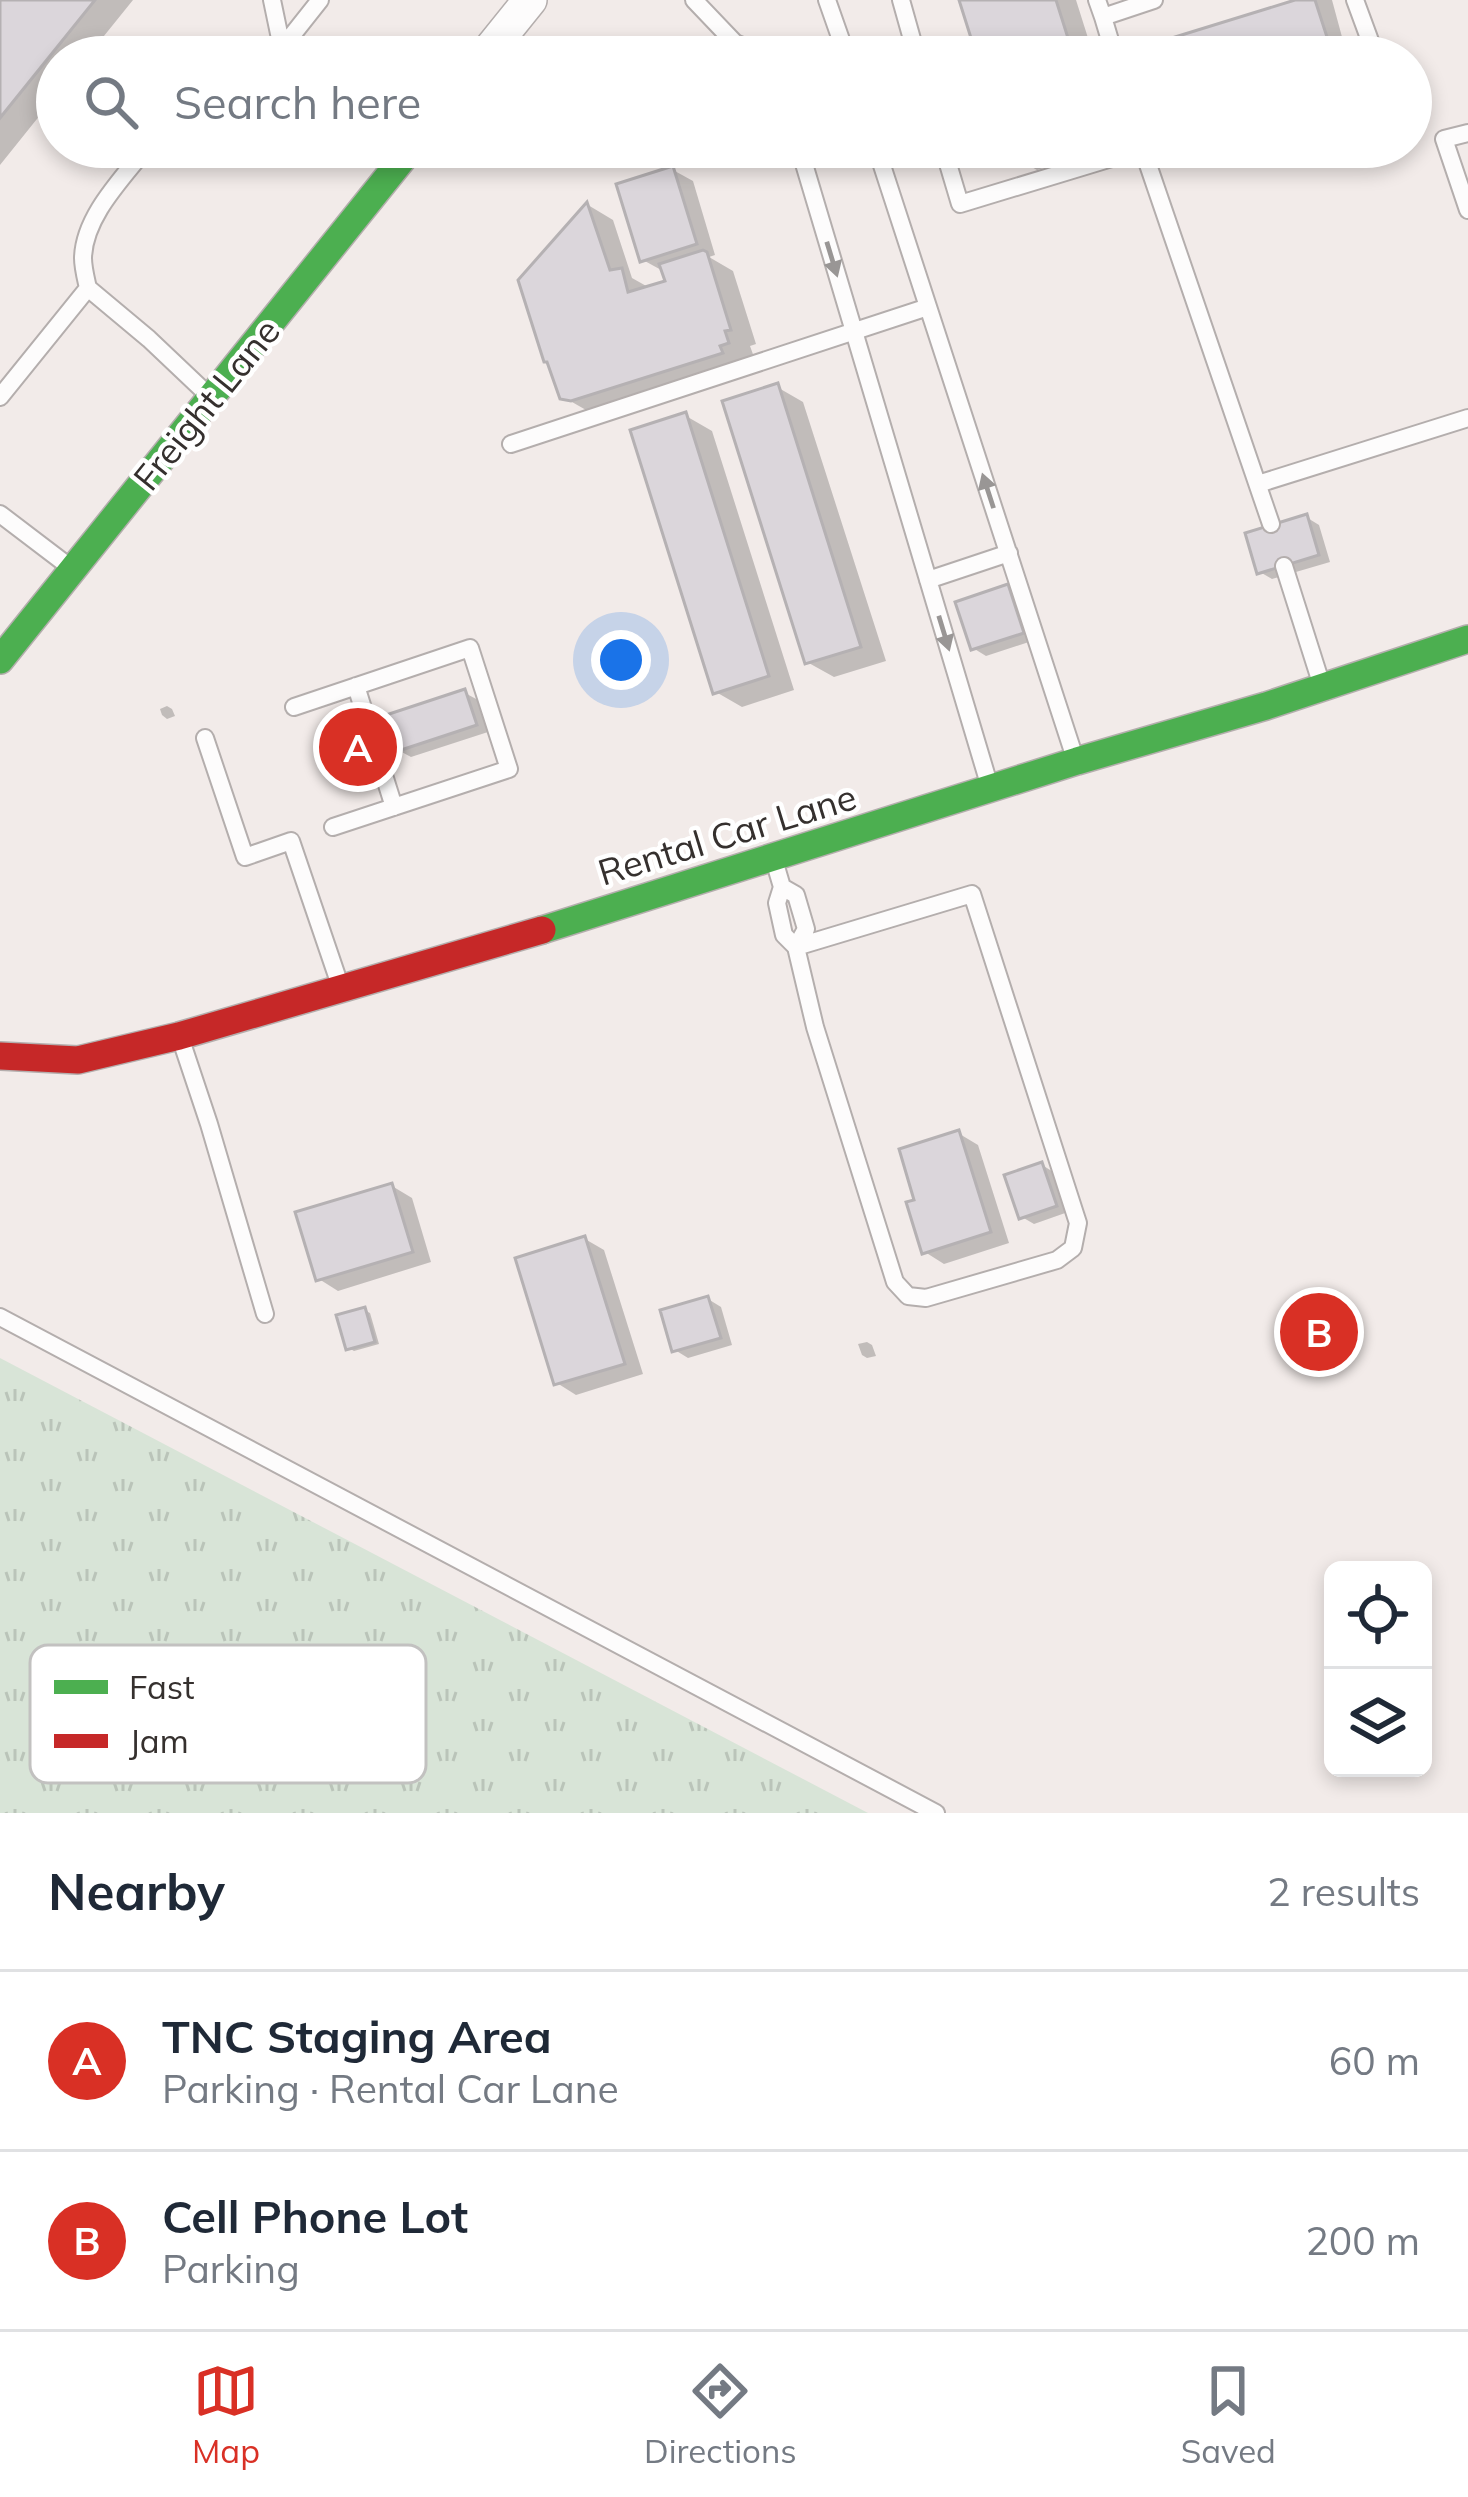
<!DOCTYPE html>
<html lang="en">
<head>
<meta charset="utf-8">
<style>
	:root { --surface:#fff; --page:#f2f2f3; --text:#1f2937; --muted:#747a83; --line:#e0e1e3; --accent:#d93025 }
	body { margin:0; font-family:Mulish,sans-serif; background:var(--page); color:var(--text) }
	.controls { position:absolute; right:36px; bottom:36px; display:grid; overflow:hidden; border-radius:18px; box-shadow:0 6px 18px #0003 }
	.controls button { width:108px; height:108px; display:grid; place-items:center; padding:0; border:0; border-bottom:3px solid var(--line); background:var(--surface); color:var(--text); font:60px sans-serif }
	.you { position:absolute; left:621px; top:660px; width:42px; height:42px; margin:-30px; border:9px solid #fff; border-radius:50%; background:#1a73e8; box-shadow:0 0 0 18px #1a73e833 }
	.badge { display:grid; place-items:center; width:78px; height:78px; border-radius:50%; background:var(--accent); color:#fff; font-size:39px; font-weight:700 }
	.pin { position:absolute; translate:-50% -50%; border:6px solid #fff; box-shadow:0 3px 12px #0006 }
	.list { margin:0; padding:0; list-style:none }
	h2 { display:flex; justify-content:space-between; align-items:center; height:156px; margin:0; padding:0 48px; font-size:51px }
	h2 small { font-size:39px; font-weight:400; color:var(--muted) }
	.list li { display:grid; grid-template-columns:78px 1fr auto; gap:36px; align-items:center; box-sizing:border-box; height:180px; padding:0 48px; border-top:3px solid var(--line) }
	.list b { display:block; font-size:45px; white-space:nowrap }
	.list p { margin:0; font-size:39px; white-space:nowrap; color:var(--muted) }
	.list em { font-size:39px; font-style:normal; color:var(--muted) }
	.icon { flex:none; width:66px; height:66px; fill:none; stroke:currentColor; stroke-width:2; stroke-linecap:round; stroke-linejoin:round }
	.map { position:relative; flex:none; width:1468px; height:1813px; overflow:hidden }
	.search { position:absolute; background:var(--surface); box-shadow:0 6px 18px #0003; left:36px; right:36px; top:36px; height:132px; display:flex; align-items:center; gap:30px; box-sizing:border-box; padding:0 42px; border-radius:66px; color:var(--muted); font-size:45px }
	.sheet { height:516px; background:var(--surface) }
	nav { display:flex; justify-content:space-around; align-items:center; box-sizing:border-box; height:168px; border-top:3px solid var(--line); background:var(--surface); font-size:33px; color:var(--muted) }
	nav a { display:grid; justify-items:center; gap:6px }
	nav .on { color:var(--accent) }
	.map>svg:first-child { display:block }
	.grass { fill:url(#grass-tufts) }
	.shadow { fill:#0003 }
	.building { fill:#dbd6db; stroke:#b5b1b3; stroke-width:3 }
	.lines { fill:none; stroke-linecap:round; stroke-linejoin:round }
	.lane-casing { stroke:#b4aead; stroke-width:20 }
	.street-casing { stroke:#b4aead; stroke-width:36 }
	.fast-casing { stroke:#b4aead; stroke-width:30 }
	.jam-casing { stroke:#b4aead; stroke-width:30 }
	.lane { stroke:#fdfcfc; stroke-width:16 }
	.street { stroke:#fdfcfc; stroke-width:33 }
	.fast { stroke:#4caf50; stroke-width:27 }
	.jam { stroke:#c62828; stroke-width:27 }
	.oneway { fill:#999695 }
	.labels { text-anchor:middle; dominant-baseline:central; stroke-width:9; stroke-linejoin:round; paint-order:stroke }
	.street-label { font-size:36px; fill:#35302e; stroke:#fff }
	.key { fill:#fff; stroke:#c2c1c0; stroke-width:3 }
	.key-label { font-size:33px; fill:#35302e }
</style>
</head>
<body>
<div class="map">
<svg width="1468" height="1813" viewBox="0 0 1468 1813">
	<defs>
		<pattern id="grass-tufts" width="24" height="20" patternUnits="userSpaceOnUse" patternTransform="scale(3)"><rect width="24" height="20" fill="#d8e4d7"/><path d="M3 7l-1-3M5 7V3M7 7l1-3M15 17l-1-3M17 17v-4M19 17l1-3" fill="none" stroke="#bac4b9"/></pattern>
	</defs>
	<rect width="100%" height="100%" fill="#f2ebe9"/>
	<path class="grass" d="M0,1358L868,1813H0Z"/>
	<path class="shadow" d="M0,0H133L87,57H57V94L0,165Z
		M962,0H1076L1094,57H980Z
		M1305,0H1332L1345,48L1316,57H1142Z
		M1008,147H1111L1037,170L1011,155Z
		M673,170L693,181L715,255L709,257L733,271L756,344L750,346L754,357L593,414L565,398L588,205L613,220L632,278L648,287L669,283L663,271L643,260Z
		M777,387L803,402L886,661L834,677L807,662Z
		M686,416L712,431L794,690L742,707L716,692Z
		M1306,517L1319,525L1330,562L1272,579L1260,572Z
		M1008,587L1020,595L1035,640L986,656L973,648Z
		M465,693L478,700L488,732L411,757L398,750Z
		M167,706L172,709L175,716L167,719L162,715L160,709Z
		M958,1133L978,1145L1009,1243L944,1264L925,1252L918,1202Z
		M1042,1165L1055,1173L1068,1212L1034,1224L1022,1217Z
		M392,1186L412,1198L431,1262L338,1291L319,1279Z
		M585,1239L604,1250L643,1374L576,1395L557,1383Z
		M708,1299L721,1307L732,1345L688,1358L675,1350Z
		M364,1310L370,1313L379,1344L354,1351L349,1348Z
		M867,1342L872,1345L876,1356L867,1358L862,1355L858,1344Z"/>
	<path class="building" d="M0,0H95L0,118Z
		M959,0H1056L1074,57H977Z
		M1295,0H1315L1327,37L1263,57H1139L1136,49Z
		M673,166L697,244L640,262L616,184Z
		M587,202L610,270L622,268L628,292L665,281L659,264L703,250L707,252L731,330L725,331L729,343L720,346L723,353L571,401L560,399L547,362H544L518,280Z
		M778,383L861,647L805,664L722,401Z
		M686,412L769,676L713,694L630,430Z
		M1307,514L1319,555L1257,574L1245,533Z
		M1008,584L1024,633L971,650L955,602Z
		M465,689L477,725L395,752L383,716Z
		M959,1130L991,1232L922,1254L906,1202L914,1200L899,1149Z
		M1042,1162L1057,1206L1019,1219L1004,1175Z
		M392,1183L413,1252L316,1281L295,1212Z
		M585,1236L625,1364L554,1385L515,1258Z
		M708,1296L721,1338L672,1352L660,1310Z
		M365,1307L375,1342L346,1350L336,1315Z"/>
	<g class="lines">
		<defs>
			<path id="lane" d="M694,0L735,43L768,57
				M827,0L847,57
				M901,0L917,57
				M1097,0L1103,17L1154,0
				M1355,0L1376,57
				M1103,17L1115,57
				M240,57L282,48L272,0
				M293,57L282,48L320,0
				M1468,133L1444,139L1468,210
				M799,147L989,784
				M876,147L1074,755
				M943,147L960,204L1148,147
				M1142,147L1271,524
				M88,288C86,279 83,268 83,258C84,216 123,178 147,147
				M0,397L88,288L149,339L206,393
				M511,444L928,307
				M1258,484L1468,418
				M0,514L71,568
				M1284,566L1322,686
				M928,580L1009,553
				M356,686L394,807
				M294,707L470,648L509,769L333,827
				M205,738L245,857L291,841L341,988
				M774,860L782,887L777,903L784,935L796,947L815,1027L895,1282L908,1296L926,1298L1057,1260L1073,1248L1078,1223L972,894L796,947
				M782,887L796,895L806,929L796,947
				M180,1037L209,1124L265,1314
				M0,1317L936,1813"/>
			<path id="street" d="M484,57L530,0"/>
			<path id="fast" d="M0,660L412,147
				M542,930L1077,761L1266,706L1468,639"/>
			<path id="jam" d="M0,1056L78,1060L179,1036L542,930"/>
		</defs>
		<use href="#lane" class="lane-casing"/>
		<use href="#street" class="street-casing"/>
		<use href="#fast" class="fast-casing"/>
		<use href="#jam" class="jam-casing"/>
		<use href="#lane" class="lane"/>
		<use href="#street" class="street"/>
		<use href="#fast" class="fast"/>
		<use href="#jam" class="jam"/>
	</g>
	<defs><path id="oneway-solid" d="M-6-.8H1V-3.2L6.5 0L1 3.2V.8H-6Z" transform="scale(3)"/></defs>
	<g class="oneway">
		<use href="#oneway-solid" transform="translate(832 259) rotate(73)"/>
		<use href="#oneway-solid" transform="translate(988 491) rotate(-108)"/>
		<use href="#oneway-solid" transform="translate(944 633) rotate(73)"/>
	</g>
	<g class="labels">
		<g class="street-label">
			<text transform="translate(206 404) rotate(-51)">Freight Lane</text>
			<text transform="translate(727 834) rotate(-17)">Rental Car Lane</text>
		</g>
	</g>
	<rect x="30" y="1645" width="396" height="138" rx="18" class="key"/>
	<rect x="54" y="1680" width="54" height="14" fill="#4caf50"/>
	<rect x="54" y="1734" width="54" height="14" fill="#c62828"/>
	<g class="key-label">
		<text x="129" y="1699">Fast</text>
		<text x="129" y="1753">Jam</text>
	</g>
</svg>
<div class="controls">
<button><svg class="icon" aria-label="locate" viewBox="0 0 24 24"><circle cx="12" cy="12" r="6"/><path d="M12 2v4M12 18v4M2 12h4M18 12h4"/></svg></button>
<button><svg class="icon" aria-label="layers" viewBox="0 0 24 24"><path d="M12 4l9 5-9 5-9-5zM3 14l9 5 9-5"/></svg></button>
</div>
<div class="you"></div>
<div class="pin badge" style="left:358px;top:747px">A</div>
<div class="pin badge" style="left:1319px;top:1332px">B</div>
<div class="search"><svg class="icon" aria-label="search" viewBox="0 0 24 24"><circle cx="10" cy="10" r="6"/><path d="M15 15l6 6"/></svg>Search here</div>
</div>
<section class="sheet">
<h2>Nearby<small>2 results</small></h2>
<ul class="list">
<li><span class="badge">A</span><div><b>TNC Staging Area</b><p>Parking · Rental Car Lane</p></div><em>60 m</em></li>
<li><span class="badge">B</span><div><b>Cell Phone Lot</b><p>Parking</p></div><em>200 m</em></li>
</ul>
</section>
<nav>
<a class="on"><svg class="icon" aria-label="map" viewBox="0 0 24 24"><path d="M3 6l6-2 6 2 6-2v14l-6 2-6-2-6 2zM9 4v14M15 6v14"/></svg>Map</a>
<a><svg class="icon" aria-label="directions" viewBox="0 0 24 24"><path d="M12 3l9 9-9 9-9-9zM9 14v-3h6M13 9l2 2-2 2"/></svg>Directions</a>
<a><svg class="icon" aria-label="saved" viewBox="0 0 24 24"><path d="M7 4h10v16l-5-4-5 4z"/></svg>Saved</a>
</nav>
</body>
</html>
